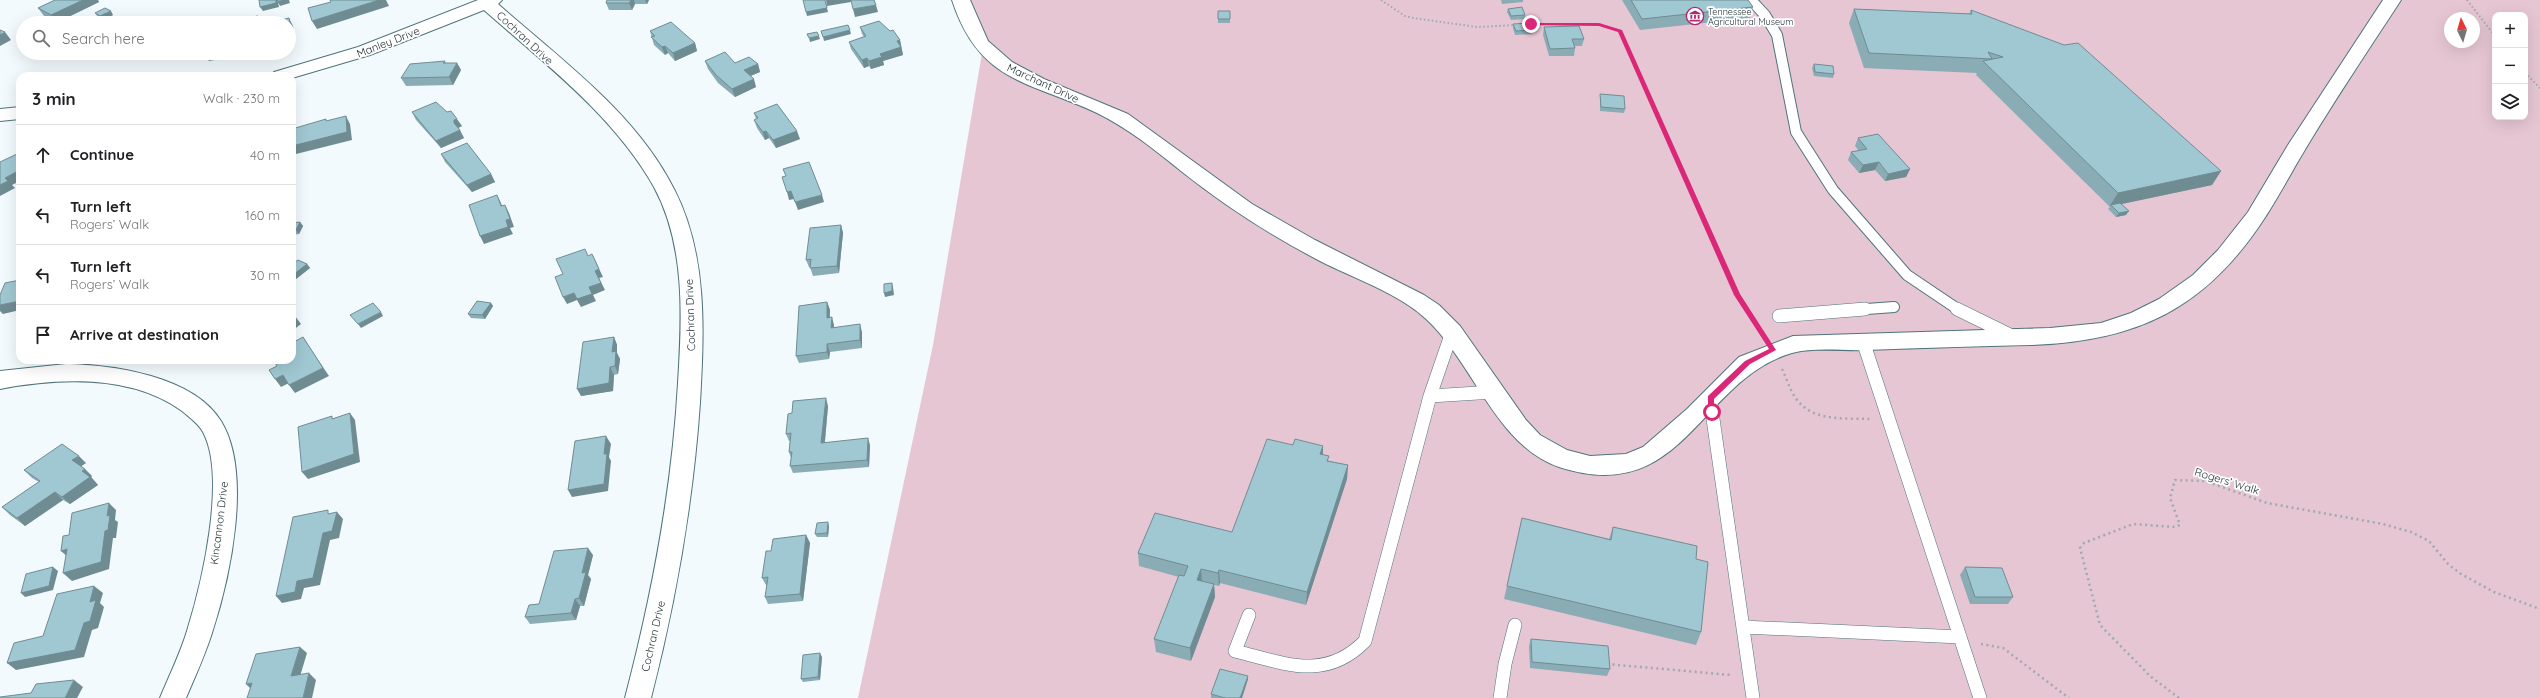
<!DOCTYPE html>
<html lang="en">
<head>
<meta charset="utf-8">
<style>
	:root { --surface:#fff; --page:#f6f6f6; --text:#202124; --muted:#757577; --line:#e0e0e0 }
	body { margin:0; font-family:Quicksand,sans-serif; background:var(--page); color:var(--text) }
	.controls { position:absolute; right:12px; top:12px; display:grid; overflow:hidden; border-radius:8px; box-shadow:0 4px 16px #0002 }
	.controls button { width:36px; height:36px; display:grid; place-items:center; padding:0; border:0; border-bottom:1px solid var(--line); background:var(--surface); color:var(--text); font:20px sans-serif }
	.compass { position:absolute; left:2444px; top:12px; width:36px; height:36px; border-radius:50%; background:var(--surface); box-shadow:0 4px 16px #0002; rotate:355deg }
	.stop { position:absolute; width:12px; height:12px; margin:-9px; border:3px solid #db2777; border-radius:50%; background:#fff }
	.stop.end { background:#db2777; border-color:#fff; box-shadow:0 1px 4px #0008 }
	.list { margin:0; padding:0; list-style:none }
	h2 { display:flex; justify-content:space-between; align-items:center; height:52px; margin:0; padding:0 16px; font-size:17px }
	h2 small { font-size:13px; font-weight:400; color:var(--muted) }
	.list li { display:grid; grid-template-columns:26px 1fr auto; gap:12px; align-items:center; box-sizing:border-box; height:60px; padding:0 16px; border-top:1px solid var(--line) }
	.list b { display:block; font-size:15px; white-space:nowrap }
	.list p { margin:0; font-size:13px; white-space:nowrap; color:var(--muted) }
	.list em { font-size:13px; font-style:normal; color:var(--muted) }
	.icon { flex:none; width:22px; height:22px; fill:none; stroke:currentColor; stroke-width:2; stroke-linecap:round; stroke-linejoin:round }
	.map { position:relative; flex:none; width:2540px; height:698px; overflow:hidden }
	.search { position:absolute; background:var(--surface); box-shadow:0 4px 16px #0002; left:16px; top:16px; width:280px; height:44px; display:flex; align-items:center; gap:10px; box-sizing:border-box; padding:0 14px; border-radius:22px; color:var(--muted); font-size:15px }
	.panel { position:absolute; background:var(--surface); box-shadow:0 4px 16px #0002; left:16px; top:72px; width:280px; height:292px; border-radius:12px }
	.map>svg:first-child { display:block }
	.green { fill:#e6c6d3; fill-rule:evenodd }
	.lines { fill:none; stroke-linecap:round; stroke-linejoin:round }
	.lane-far1-casing { stroke:#4f747d; stroke-width:12 }
	.lane-casing { stroke:#4f747d; stroke-width:14 }
	.street-casing { stroke:#4f747d; stroke-width:2 }
	.path-far1 { stroke:#9faaad; stroke-width:2; stroke-dasharray:1.5 2.5; stroke-linecap:butt }
	.path { stroke:#9faaad; stroke-width:2.5; stroke-dasharray:2 3.5; stroke-linecap:butt }
	.lane-far1 { stroke:#fff; stroke-width:10 }
	.lane { stroke:#fff; stroke-width:13 }
	.street { fill:#fff; fill-rule:evenodd }
	.wall { fill:#8aacb5 }
	.shaded-wall { fill:#708c93 }
	.building { fill:#a0c8d2; stroke:#708c93 }
	.route { fill:#db2777 }
	.labels { text-anchor:middle; dominant-baseline:central; stroke-width:3.5; stroke-linejoin:round; paint-order:stroke }
	.far-poi-label { font-size:9px; fill:#1d2d31; stroke:#fff; text-anchor:start }
	.street-label { font-size:11px; fill:#1d2d31; stroke:#fff }
</style>
</head>
<body>
<div class="map">
<svg width="2540" height="698" viewBox="0 0 2540 698">
	<rect width="100%" height="100%" fill="#f2fafd"/>
	<path class="green" d="M961,0H2540V698H858L933,345L983,47ZM2495,15H2525V117H2495ZM2450,18H2474V42H2450Z"/>
	<g class="lines">
		<defs>
			<path id="lane-far1" d="M1751,0L1765,15L1777,35L1796,132L1833,190L1907,275L1959,310
				M1853,310L1894,307"/>
			<path id="lane" d="M1957,309L2012,336
				M1779,316L1865,309
				M1863,341L1980,698
				M1430,396L1494,392
				M1710,398L1753,698
				M1249,615L1235,651C1284,663 1325,682 1365,641L1430,396L1452,332
				M1743,627L1960,637
				M1500,698L1505,664L1515,625"/>
			<path id="street" d="M478,0H502L498,4C560,59 636,113 674,189C708,255 704,331 700,403C693,503 676,601 651,698H625C652,595 672,490 678,383C682,319 686,246 654,187C614,116 544,63 484,10L370,55L292,78V76H271L274,72L358,47Z
				M952,0H970L988,41L1012,62L1044,79L1128,114L1252,204L1315,240L1424,295L1439,305L1460,326L1526,420L1540,435L1567,450L1590,456L1626,454L1643,447L1687,409L1739,357L1793,336L2050,328L2101,323L2131,313L2159,299L2193,275L2218,250L2248,212L2288,145L2383,0H2401C2369,49 2336,98 2306,148C2292,171 2279,196 2264,219C2205,309 2137,341 2032,345C1977,346 1921,348 1866,350C1843,351 1814,347 1792,353C1699,380 1684,508 1559,467C1495,445 1473,361 1425,318C1398,293 1353,278 1320,261C1270,235 1225,206 1181,171C1155,150 1128,128 1097,113C1029,81 979,83 952,0Z
				M20,107V119L0,121V109Z
				M66,364C114,365 193,376 221,421C253,473 230,578 212,633C205,655 195,677 186,698H160C169,676 180,654 187,631C202,583 227,477 203,432C198,423 189,417 182,411C131,374 58,378 0,389V371Z"/>
		</defs>
		<use href="#lane-far1" class="lane-far1-casing"/>
		<use href="#lane" class="lane-casing"/>
		<use href="#street" class="street-casing"/>
		<path class="path-far1" d="M1381,0L1405,16L1413,18L1477,27L1516,25
			M2467,0L2495,36
			M1527,24L1599,25L1620,31L1737,295L1747,310
			M2525,73L2540,88"/>
		<path class="path" d="M1746,309L1763,335
			M1782,369C1787,379 1790,391 1797,400C1814,422 1846,418 1870,419
			M1981,644L2003,648L2069,698
			M1607,664L1731,675
			M2179,698L2150,676L2100,625L2080,548L2084,543L2133,524L2175,527L2180,525L2170,498L2175,480L2205,481L2267,503L2383,524L2411,532L2429,541L2448,564L2461,574L2494,592L2540,609"/>
		<use href="#lane-far1" class="lane-far1"/>
		<use href="#lane" class="lane"/>
		<use href="#street" class="street"/>
	</g>
	<path class="wall" d="M55,0H98L99,2L56,23L44,16L38,8Z
		M607,0H649L647,4H635L632,10H609L606,3Z
		M1501,0H1523V2L1502,4Z
		M1622,0H1748L1753,7L1750,18L1640,30Z
		M1508,9L1525,15V19L1511,20L1507,12Z
		M1854,9L1969,14L1971,10L2221,171L2212,185L2122,204L2126,215L2116,217L2108,209L2110,207L1976,75L1977,73L1864,68L1849,23Z
		M1218,11H1230V23H1218Z
		M95,13L113,15L103,20L98,17Z
		M1513,24L1532,30L1531,34L1515,35L1513,28Z
		M860,27L890,31L900,40L903,55L883,61L884,65L871,69L869,66L864,68L851,49L849,42L864,37L862,34Z
		M1544,27L1584,39L1582,46H1575V48L1574,56H1549L1543,35Z
		M650,31L695,43L697,51L675,61L668,53L665,55L654,45Z
		M445,61L446,63H457L461,70L453,85L406,86L401,78Z
		M705,61L758,64L760,72L750,76L756,87L735,97L718,83L708,69Z
		M1814,64L1834,74L1833,78L1814,76L1812,68Z
		M1600,94L1625,109L1624,113L1600,111Z
		M412,112L462,126L458,128L464,138L441,148L416,120Z
		M754,113L800,139L776,148L769,138L765,140L757,128L754,120L756,119Z
		M1858,138L1910,169L1906,177L1885,181L1875,170L1859,173L1848,160L1851,152L1859,151L1855,146Z
		M441,154L491,174L495,182L472,192L445,162Z
		M300,222L303,226L299,234L292,235V223Z
		M841,225L843,233L839,273L813,276L810,267H809L806,260Z
		M292,264H307L310,268L296,279L292,277Z
		M827,302L830,310V317L834,325V327L862,332V348L830,352L829,359L799,363L796,356Z
		M491,303L493,306L485,319L471,318L468,314Z
		M614,337L617,345V353L620,359L618,374L614,375L613,391L581,396Z
		M828,406L825,442L870,445L869,467L793,473L790,466L791,458L789,452L790,441H789L786,434L792,413Z
		M1323,455L1329,461L1348,465L1347,479L1306,605L1220,583L1219,586L1214,585L1215,597L1191,661L1156,652L1154,639L1179,577L1139,566L1138,553L1232,532Z
		M86,463L81,466L92,476L91,477L98,485L70,504L63,500L25,526L10,515L2,507L39,482L32,478L24,470Z
		M1522,518L1609,539L1613,527L1696,559L1701,632L1696,645L1504,599Z
		M829,526L828,537H817L815,534Z
		M806,535L810,543L803,601L768,604L765,597L767,585H766L762,578L771,551Z
		M593,555L588,575L591,579L584,606H580L576,620L530,624L525,617Z
		M1965,567L2013,597L2008,604H1970L1960,575Z
		M1531,639L1610,669L1607,676L1530,668L1529,646Z
		M822,657L820,680L803,682L801,679Z
		M1248,676V679L1242,698H1211V694Z"/>
	<path class="shaded-wall" d="M83,0H98L99,2L56,23L51,15Z
		M276,0H289L290,3L280,6L278,2L279,7L263,11L260,7Z
		M379,0H386L389,6L317,29L312,21Z
		M631,0H634L635,4L632,10L629,3Z
		M645,0H649L647,4Z
		M825,0L828,12L807,16L806,12Z
		M826,0H851V2L827,6Z
		M876,5L878,12L855,17L853,9Z
		M111,11L113,15L103,20L100,16Z
		M260,17L264,23H261Z
		M289,18L293,26L295,37L289,39Z
		M850,30L851,34L824,41L823,37Z
		M5,32L11,40L0,46V35Z
		M819,36L820,39L810,42L809,38Z
		M900,40L903,55L883,61L884,65L871,69L869,61L880,54L897,41Z
		M695,43L697,51L675,61L673,53Z
		M665,46L668,53L665,55L662,47Z
		M208,53H252L209,61L204,54Z
		M867,58L869,66L864,68L862,60Z
		M457,63L461,70L453,85L449,77Z
		M758,64L760,72L746,78L744,70Z
		M754,79L756,87L735,97L732,89Z
		M346,116L350,124L352,140L292,155V146Z
		M457,119L462,126L458,128L460,130L464,138L441,148L436,141L454,123V120Z
		M766,131L769,138L765,140L763,132Z
		M797,131L800,139L776,148L773,140Z
		M1879,162L1875,170L1859,173L1863,165Z
		M1910,169L1906,177L1885,181L1888,174Z
		M20,170V181L12,185L15,188L0,196V185L5,178Z
		M2221,171L2212,185L2112,206L2111,205L2109,207L2118,193Z
		M491,174L495,182L472,192L467,185Z
		M791,191L794,199L789,200L787,192Z
		M497,195L501,203L505,214L501,206Z
		M822,195L824,202L798,210L795,202Z
		M505,205L509,213L514,227L510,228L513,234L484,244L480,236L506,220Z
		M2129,211L2126,215L2116,217L2119,213Z
		M300,222L303,226L299,234L296,230Z
		M841,225L843,233L839,273L837,266Z
		M592,254L603,277L599,278L605,290L593,295L596,301L581,307L577,300L567,304L563,297L589,287L595,271Z
		M307,264L310,268L296,279L293,275Z
		M892,283L893,287L894,295L885,297L884,293Z
		M20,301V310L3,314L0,311V305Z
		M827,302L830,310L829,325L827,318Z
		M491,303L493,306L485,319L482,315Z
		M381,312L383,316L361,328L358,324Z
		M295,316L301,324L292,331V319Z
		M832,317L834,325V335L831,328Z
		M860,324L862,332V348L860,340Z
		M303,337L308,345L329,376L295,393L289,385Z
		M614,337L617,345V353L620,359L618,374L615,366L612,352Z
		M827,344L830,352L829,359L827,352Z
		M610,367L614,375L613,391L581,396L577,389Z
		M283,375L289,383L281,387L275,379Z
		M826,398L828,406L824,450L821,443Z
		M350,413L355,420L360,462L308,479L302,472Z
		M606,436L611,444L609,457L611,461L608,491L572,497L568,490L604,454Z
		M868,438L870,445L869,467L867,460Z
		M1323,446V459L1320,454Z
		M79,456L86,463L80,467L72,460Z
		M1348,465L1347,479L1306,605L1307,592Z
		M85,469L92,476L91,477L98,485L70,504L62,497L82,471Z
		M55,492L63,500L25,526L17,518Z
		M109,503L116,510L115,520L118,522L116,538H113L109,569L72,581L63,573L107,516Z
		M337,512L343,519L339,538L330,540L320,585L304,588L301,599L282,603L276,596L297,581L323,533Z
		M828,522L829,526L828,537L827,533Z
		M806,535L810,543L803,601L800,594Z
		M588,548L593,555L588,575L591,579L584,606L579,598L582,573Z
		M67,549L69,558L61,551Z
		M53,567L58,571L53,590L25,597L21,593Z
		M1201,569L1202,582L1197,580Z
		M1219,570L1220,583L1219,586L1218,573Z
		M1214,584L1215,597L1191,661L1190,648Z
		M94,586L103,593L100,603L104,607L98,628L92,630L84,657L16,670L7,663L90,602Z
		M575,599L580,606L576,620L571,613Z
		M300,647L307,653L298,683L291,676Z
		M820,653L822,657L820,680L818,677Z
		M309,673L316,680L312,698H303Z
		M1248,676V679L1242,698H1240Z
		M74,680L83,687L77,698H65Z
		M252,683L253,691L246,684Z"/>
	<path class="building" d="M55,0H83L51,15L38,8Z
		M259,0H276V3L260,7Z
		M277,0H284L278,2Z
		M330,0H379L312,21L308,8L331,2Z
		M607,0H631L629,3H606Z
		M803,0H825L827,8L806,12Z
		M851,0H874L876,5L853,9Z
		M1631,0H1748L1753,7L1642,19Z
		M1522,7L1525,15L1511,16L1508,9Z
		M105,8L111,11L100,16L95,13Z
		M1854,9L1972,14L1971,10L2064,45L2078,43L2221,171L2118,193L1983,61L2003,57L1988,52L1992,59L1869,53Z
		M1218,11H1230V19H1218Z
		M257,16L260,17L261,23H232Z
		M289,18L291,29L289,30V23H270Z
		M879,21L890,31L893,30L900,40L897,41L901,47L880,54L882,57L869,61L867,58L862,60L849,42L866,36L860,27Z
		M671,22L695,43L673,53L665,46L662,47L651,37L655,36L650,31Z
		M1529,23L1532,30L1516,31L1513,24Z
		M848,25L850,30L823,37L821,31Z
		M1579,26L1584,39H1572L1575,48L1550,49L1544,27Z
		M0,30L5,32L0,35Z
		M817,32L819,36L809,38L807,34Z
		M725,52L735,63L749,57L758,64L744,70L754,79L732,89L716,75L705,61Z
		M445,61L443,63H457L449,77L401,78L410,64Z
		M1814,64L1833,66L1834,74L1815,72Z
		M1600,94L1624,96L1625,109L1601,107Z
		M436,102L447,112L451,111L457,119L454,120V123L460,130L436,141L412,112Z
		M777,104L797,131L773,140L766,131L763,132L754,120L758,118L754,113Z
		M346,116L347,132L292,146V129L326,119V121Z
		M1878,134L1910,169L1888,174L1879,162L1863,165L1851,152L1867,149L1858,138Z
		M467,143L491,174L467,185L441,154Z
		M20,150V170L5,178L8,181L0,185V162L17,154Z
		M809,162L822,195L795,202L791,191L787,192L782,177L786,176L783,169Z
		M497,195L501,206L505,205L510,219L506,220L508,227L480,236L469,205Z
		M2120,203L2129,211L2119,213L2111,205Z
		M300,222L296,230L292,231V223Z
		M841,225L837,266L810,268L811,259L806,260L810,228Z
		M585,249L588,256L592,254L599,269L595,271L601,283L589,287L592,294L577,299L574,293L563,297L555,277L563,274L556,259Z
		M298,260L307,264L293,275L292,274V264Z
		M20,280V301L0,305V295L5,283Z
		M892,283V291L884,293V284Z
		M477,301L491,303L482,315L468,314Z
		M827,302V318L832,317L831,328L860,324V340L827,344V352L796,356L799,306Z
		M373,303L381,312L358,324L350,315Z
		M292,315L295,316L292,319Z
		M303,337L323,368L289,385L283,375L275,379L269,370L277,366L273,360H292V343Z
		M614,337L612,352L616,351L615,366L610,367L609,383L577,389L583,342Z
		M826,398L821,443L868,438L867,460L790,466L792,452H789L791,433L786,434L788,414L792,413L793,401Z
		M350,413L354,454L302,472L298,427L332,416V419Z
		M606,436L604,454H607L604,484L568,490L575,441Z
		M1267,439L1293,445L1295,439L1323,446L1320,454L1329,456L1327,461L1348,465L1307,592L1219,570L1218,573L1201,569L1197,580L1214,584L1190,648L1154,639L1179,575L1184,576L1188,566L1138,553L1155,513L1232,532Z
		M62,444L79,456L72,460L85,469L82,471L90,477L62,497L55,492L17,518L2,507L40,481L24,470Z
		M109,503L107,516L110,515L108,530L105,531L101,562L63,573L67,549L61,551L63,536L69,535L72,513Z
		M328,510V514L337,512L332,531L323,533L313,578L297,581L295,592L276,596L293,517Z
		M1522,518L1611,540L1613,527L1697,546L1696,559L1708,562L1701,632L1507,586Z
		M828,522L827,533L815,534L817,523Z
		M806,535L800,594L765,597L768,577L762,578L766,551H771L773,539Z
		M588,548L582,573L586,572L579,598L575,599L571,613L525,617L529,605L539,604L554,551Z
		M53,567L49,586L21,593L26,574Z
		M1965,567L2002,568L2013,597H1975Z
		M94,586L90,602L96,600L90,621L84,623L75,650L7,663L14,643L43,636L57,594Z
		M1531,639L1608,646L1610,669L1532,662Z
		M300,647L291,676L309,673L303,698H247L252,683L246,684L256,654Z
		M820,653L818,677L801,679L803,655Z
		M1220,669L1248,676L1240,698H1225L1211,694Z
		M74,680L65,698H0V697L31,693L36,684Z"/>
	<path class="route" d="M1531,23H1599L1622,30L1740,294L1776,350L1750,364L1714,399V414L1708,412V396L1745,361L1769,349L1734,295L1618,32L1599,26L1529,25Z"/>
	<defs>
		<symbol id="museum-ring" viewBox="-11 -11 22 22"><circle r="9.5" fill="#fff" stroke="#ad2972" stroke-width="1.5"/><path d="M0-6L6-3V-2H-6V-3ZM-5-1h2V3h-2ZM-1-1h2V3h-2ZM3-1h2V3H3ZM-6 4H6V6H-6Z" fill="#ad2972"/></symbol>
	</defs>
	<g fill-rule="evenodd">
		<use href="#museum-ring" x="1685" y="6" width="20" height="20"/>
	</g>
	<g class="labels">
		<g class="far-poi-label">
			<text x="1708" y="11">Tennessee<tspan x="1708" dy="10">Agricultural Museum</tspan></text>
		</g>
		<g class="street-label">
			<text transform="translate(525 38) rotate(43)">Cochran Drive</text>
			<text transform="translate(388 42) rotate(-21)">Manley Drive</text>
			<text transform="translate(1043 83) rotate(25)">Marchant Drive</text>
			<text transform="translate(690 315) rotate(-92)">Cochran Drive</text>
			<text transform="translate(2227 481) rotate(17)">Rogers’ Walk</text>
			<text transform="translate(219 523) rotate(-83)">Kincannon Drive</text>
			<text transform="translate(653 636) rotate(-77)">Cochran Drive</text>
		</g>
	</g>
</svg>
<div class="controls">
<button>+</button>
<button>−</button>
<button><svg class="icon" aria-label="layers" viewBox="0 0 24 24"><path d="M12 4l9 5-9 5-9-5zM3 14l9 5 9-5"/></svg></button>
</div>
<svg class="compass" viewBox="-18 -18 36 36"><path d="M0-13l5 13h-10z" fill="#e53935"/><path d="M0 13l5-13h-10z" fill="#757577"/></svg>
<div class="stop" style="left:1712px;top:412px"></div>
<div class="stop end" style="left:1531px;top:24px"></div>
<div class="search"><svg class="icon" aria-label="search" viewBox="0 0 24 24"><circle cx="10" cy="10" r="6"/><path d="M15 15l6 6"/></svg>Search here</div>
<section class="panel">
<h2>3 min<small>Walk · 230 m</small></h2>
<ul class="list">
<li><svg class="icon" aria-label="ahead" viewBox="0 0 24 24"><path d="M12 20V5M6 11l6-6 6 6"/></svg><div><b>Continue</b></div><em>40 m</em></li>
<li><svg class="icon" aria-label="left" viewBox="0 0 24 24"><path d="M17 20v-9H6M10 6l-5 5 5 5"/></svg><div><b>Turn left</b><p>Rogers’ Walk</p></div><em>160 m</em></li>
<li><svg class="icon" aria-label="left" viewBox="0 0 24 24"><path d="M17 20v-9H6M10 6l-5 5 5 5"/></svg><div><b>Turn left</b><p>Rogers’ Walk</p></div><em>30 m</em></li>
<li><svg class="icon" aria-label="arrive" viewBox="0 0 24 24"><path d="M6 21V4h12l-3 4 3 4H6"/></svg><div><b>Arrive at destination</b></div></li>
</ul>
</section>
</div>
</body>
</html>
